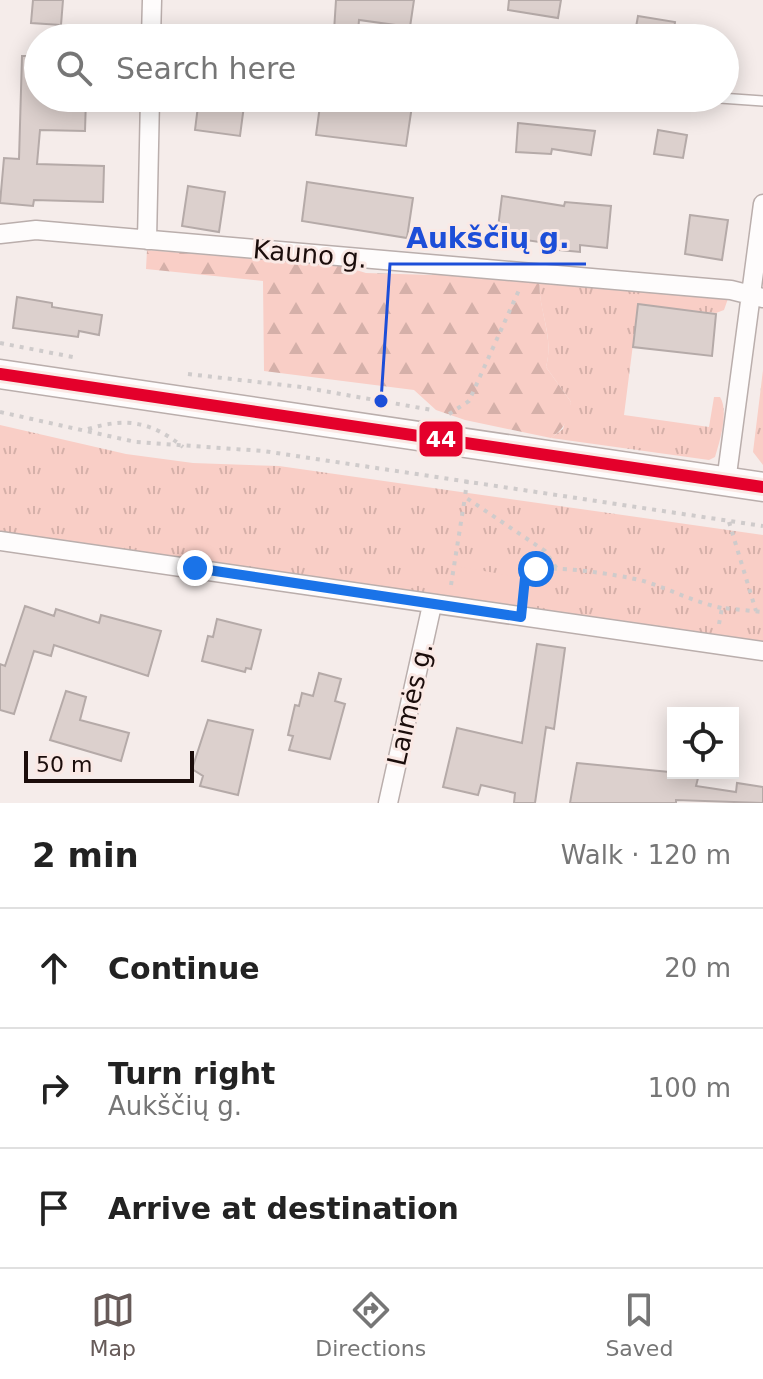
<!DOCTYPE html>
<html lang="en">
<head>
<meta charset="utf-8">
<style>
	:root { --surface:#fff; --page:#f6f6f6; --text:#222; --muted:#767676; --line:#e0e0e0; --accent:#675b59 }
	body { margin:0; font-family:"DejaVu Sans",sans-serif; background:var(--page); color:var(--text) }
	.controls { position:absolute; right:24px; bottom:24px; display:grid; overflow:hidden; border-radius:0px; box-shadow:0 4px 20px #0003 }
	.controls button { width:72px; height:72px; display:grid; place-items:center; padding:0; border:0; border-bottom:2px solid var(--line); background:var(--surface); color:var(--text); font:40px sans-serif }
	.scale { position:absolute; left:24px; bottom:20px; width:170px; box-sizing:border-box; padding-left:8px; border:4px solid #1b0d0b; border-top:0; font-size:22px; line-height:28px; white-space:nowrap; color:#1b0d0b; -webkit-text-stroke:6px #fae9e5; paint-order:stroke }
	.stop { position:absolute; width:24px; height:24px; margin:-18px; border:6px solid #1a73e8; border-radius:50%; background:#fff }
	.stop.end { background:#1a73e8; border-color:#fff; box-shadow:0 2px 8px #0008 }
	.list { margin:0; padding:0; list-style:none }
	h2 { display:flex; justify-content:space-between; align-items:center; height:104px; margin:0; padding:0 32px; font-size:34px }
	h2 small { font-size:26px; font-weight:400; color:var(--muted) }
	.list li { display:grid; grid-template-columns:52px 1fr auto; gap:24px; align-items:center; box-sizing:border-box; height:120px; padding:0 32px; border-top:2px solid var(--line) }
	.list b { display:block; font-size:30px; white-space:nowrap }
	.list p { margin:0; font-size:26px; white-space:nowrap; color:var(--muted) }
	.list em { font-size:26px; font-style:normal; color:var(--muted) }
	.icon { flex:none; width:44px; height:44px; fill:none; stroke:currentColor; stroke-width:2; stroke-linecap:round; stroke-linejoin:round }
	.map { position:relative; flex:none; width:763px; height:803px; overflow:hidden }
	.search { position:absolute; background:var(--surface); box-shadow:0 4px 20px #0003; left:24px; right:24px; top:24px; height:88px; display:flex; align-items:center; gap:20px; box-sizing:border-box; padding:0 28px; border-radius:44px; color:var(--muted); font-size:30px }
	.sheet { height:464px; background:var(--surface) }
	nav { display:flex; justify-content:space-around; align-items:center; box-sizing:border-box; height:112px; border-top:2px solid var(--line); background:var(--surface); font-size:22px; color:var(--muted) }
	nav a { display:grid; justify-items:center; gap:4px }
	nav .on { color:var(--accent) }
	.map>svg:first-child { display:block }
	.grass { fill:url(#grass-tufts) }
	.forest { fill:url(#forest-firs) }
	.park { fill:#f9cec6 }
	.building { fill:#dcd0cd; stroke:#b5aaa8; stroke-width:2 }
	.lines { fill:none; stroke-linecap:round; stroke-linejoin:round }
	.service-casing { stroke:#baaeac; stroke-width:12 }
	.minor-casing { stroke:#baaeac; stroke-width:21 }
	.primary-casing { stroke:#baaeac; stroke-width:31 }
	.path { stroke:#cfcbcb; stroke-width:4; stroke-dasharray:4 6; stroke-linecap:butt }
	.service { stroke:#fefcfc; stroke-width:9 }
	.minor { stroke:#fefcfc; stroke-width:18 }
	.primary { stroke:#fefcfc; stroke-width:28 }
	.bus-1-casing { stroke:#fae9e5; stroke-width:18 }
	.bus-1 { stroke:#e4002b; stroke-width:12 }
	.route { stroke:#1a73e8; stroke-width:10 }
	.labels { text-anchor:middle; dominant-baseline:central; stroke-width:6; stroke-linejoin:round; paint-order:stroke }
	.street-label { font-size:26px; fill:#1b0d0b; stroke:#fae9e5 }
	.leader { fill:none; stroke:#1d4ed8; stroke-width:3 }
	.callout-dot { fill:#1d4ed8; stroke:#fae9e5; stroke-width:3 }
	.callout-label { font-size:28px; text-anchor:middle; font-weight:bold; fill:#1d4ed8; stroke:#fae9e5; stroke-width:6; stroke-linejoin:round; paint-order:stroke }
	.line-badge { stroke:#fae9e5; stroke-width:3 }
	.badge-label { font-size:22px; text-anchor:middle; font-weight:bold; fill:#fff }
</style>
</head>
<body>
<div class="map">
<svg width="763" height="803" viewBox="0 0 763 803">
	<defs>
		<pattern id="grass-tufts" width="24" height="20" patternUnits="userSpaceOnUse" patternTransform="scale(2)"><rect width="24" height="20" fill="#f9cec6"/><path d="M3 7l-1-3M5 7V3M7 7l1-3M15 17l-1-3M17 17v-4M19 17l1-3" fill="none" stroke="#d5b0a9"/></pattern>
		<pattern id="forest-firs" width="22" height="20" patternUnits="userSpaceOnUse" patternTransform="scale(2)"><rect width="22" height="20" fill="#f9cec6"/><path d="M5 1l3.5 6h-7zM16 11l3.5 6h-7z" fill="#d5b0a9"/></pattern>
	</defs>
	<rect width="100%" height="100%" fill="#f5ecea"/>
	<path class="grass" d="M540,274L731,290L724,310L716,313L638,305L624,415L709,427L714,397H720C729,411 720,441 715,457L709,460L551,438L563,429L571,402L546,367C555,332 536,310 540,274Z
		M763,370V465L753,452Z
		M0,425L126,454L193,463L279,466L763,535V651L0,541Z"/>
	<path class="forest" d="M147,250L343,266L366,273L432,275L438,265L540,274C536,307 555,335 546,367L571,402C569,419 565,428 551,438L465,420L436,410L414,390L264,371L263,281L146,269Z"/>
	<path class="park" d="M455,566L525,578L521,617L447,607Z"/>
	<path class="building" d="M33,0H63L61,25L31,23Z
		M336,0H414L410,27L359,20L358,32L334,31Z
		M509,0H561L558,18L508,10Z
		M638,16L675,22L673,38H634Z
		M22,56H38V98H86L85,131L40,130L37,164L104,166L103,202L34,200L33,206L0,203L4,158L19,159Z
		M199,98H245L240,136L195,130Z
		M321,98L412,106L406,146L316,135Z
		M518,123L595,131L591,155L552,149L551,154L516,152Z
		M658,130L687,135L683,158L654,154Z
		M307,182L413,198L407,238L302,221Z
		M188,186L225,192L219,232L182,226Z
		M502,196L564,206L565,202L611,206L607,248L580,245V252L560,250L561,245L497,236Z
		M690,215L728,220L722,260L685,254Z
		M17,297L52,303V307L102,315L99,335L79,331L78,337L13,328Z
		M638,304L716,314L712,356L633,347Z
		M25,606L54,616L56,609L99,623L101,615L161,631L148,676L54,645L51,656L34,651L14,714L0,710V664L5,666Z
		M217,619L261,630L251,669L246,668L245,672L202,661L208,636L213,637Z
		M537,644L565,648L554,729L546,727L535,803H514L515,793L481,785L478,795L443,787L457,728L522,743Z
		M319,673L341,679L335,701L345,704L330,759L289,750L293,736L288,735L295,705L299,706L302,693L313,696Z
		M66,691L86,697L80,720L129,733L121,761L50,740Z
		M208,720L253,730L238,795L200,786L203,776L192,769Z
		M577,763L680,773L698,778L696,786L736,792L737,783L763,787V803L676,800V803H570Z"/>
	<g class="lines">
		<defs>
			<path id="service" d="M720,98L763,101"/>
			<path id="minor" d="M151,38L152,0
				M0,234L36,230L731,290L763,298
				M147,240L150,98
				M726,482L763,204
				M0,541L763,651
				M388,803L432,605"/>
			<path id="primary" d="M0,374L763,487"/>
		</defs>
		<use href="#service" class="service-casing"/>
		<use href="#minor" class="minor-casing"/>
		<use href="#primary" class="primary-casing"/>
		<path class="path" d="M0,343L73,357
			M188,374L301,387L432,410
			M0,412L136,442L263,451L763,526
			M449,414L469,401L519,290
			M88,429C127,417 152,422 183,447
			M467,480L465,497L545,551L557,569
			M729,522L756,611
			M451,585L465,497
			M523,597L529,572C550,563 617,575 640,580C668,588 693,602 722,608
			M719,624L722,608L763,612"/>
		<use href="#service" class="service"/>
		<use href="#minor" class="minor"/>
		<use href="#primary" class="primary"/>
		<defs>
			<path id="bus-1" d="M0,374L763,487"/>
		</defs>
		<use href="#bus-1" class="bus-1-casing"/>
		<use href="#bus-1" class="bus-1"/>
	</g>
	<g class="lines">
		<path class="route" d="M195,568L521,617L525,578L536,569"/>
	</g>
	<g class="labels">
		<g class="street-label">
			<text transform="translate(310 254) rotate(5)">Kauno g.</text>
			<text transform="translate(410 704) rotate(-77)">Laimės g.</text>
		</g>
	</g>
	<path class="leader" d="M381 401L390 264H586"/>
	<circle class="callout-dot" cx="381" cy="401" r="8"/>
	<g class="callout-label">
		<text x="488" y="248">Aukščių g.</text>
	</g>
	<rect class="line-badge" x="418" y="420" width="46" height="38" rx="8" fill="#e4002b"/>
	<g class="badge-label">
		<text x="441" y="447">44</text>
	</g>
</svg>
<div class="controls">
<button><svg class="icon" aria-label="locate" viewBox="0 0 24 24"><circle cx="12" cy="12" r="6"/><path d="M12 2v4M12 18v4M2 12h4M18 12h4"/></svg></button>
</div>
<div class="scale">50 m</div>
<div class="stop" style="left:536px;top:569px"></div>
<div class="stop end" style="left:195px;top:568px"></div>
<div class="search"><svg class="icon" aria-label="search" viewBox="0 0 24 24"><circle cx="10" cy="10" r="6"/><path d="M15 15l6 6"/></svg>Search here</div>
</div>
<section class="sheet">
<h2>2 min<small>Walk · 120 m</small></h2>
<ul class="list">
<li><svg class="icon" aria-label="ahead" viewBox="0 0 24 24"><path d="M12 20V5M6 11l6-6 6 6"/></svg><div><b>Continue</b></div><em>20 m</em></li>
<li><svg class="icon" aria-label="right" viewBox="0 0 24 24"><path d="M7 20v-9h11M14 6l5 5-5 5"/></svg><div><b>Turn right</b><p>Aukščių g.</p></div><em>100 m</em></li>
<li><svg class="icon" aria-label="arrive" viewBox="0 0 24 24"><path d="M6 21V4h12l-3 4 3 4H6"/></svg><div><b>Arrive at destination</b></div></li>
</ul>
</section>
<nav>
<a class="on"><svg class="icon" aria-label="map" viewBox="0 0 24 24"><path d="M3 6l6-2 6 2 6-2v14l-6 2-6-2-6 2zM9 4v14M15 6v14"/></svg>Map</a>
<a><svg class="icon" aria-label="directions" viewBox="0 0 24 24"><path d="M12 3l9 9-9 9-9-9zM9 14v-3h6M13 9l2 2-2 2"/></svg>Directions</a>
<a><svg class="icon" aria-label="saved" viewBox="0 0 24 24"><path d="M7 4h10v16l-5-4-5 4z"/></svg>Saved</a>
</nav>
</body>
</html>
